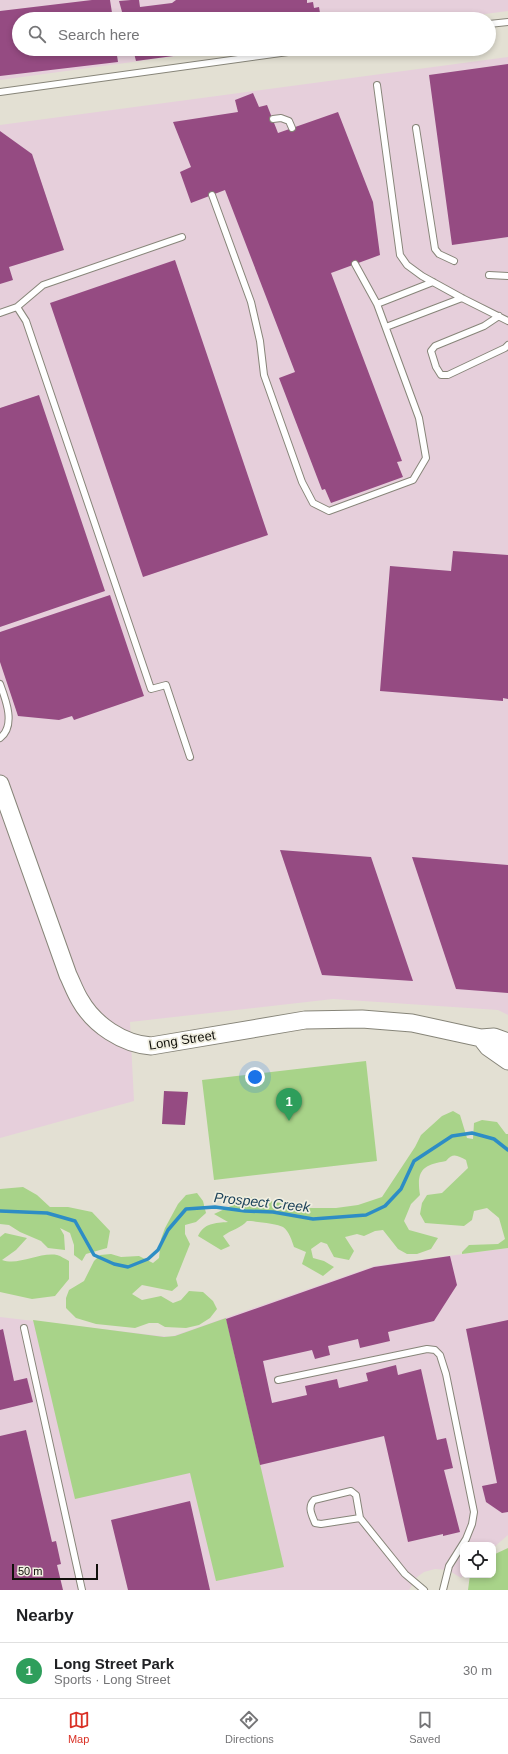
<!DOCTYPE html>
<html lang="en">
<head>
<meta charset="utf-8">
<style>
	:root { --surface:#fff; --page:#f6f6f6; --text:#202124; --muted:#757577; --line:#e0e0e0; --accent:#d93025 }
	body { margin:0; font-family:Helvetica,sans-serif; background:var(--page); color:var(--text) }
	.controls { position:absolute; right:12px; bottom:12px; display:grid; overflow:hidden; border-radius:8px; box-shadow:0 2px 6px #0003 }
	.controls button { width:36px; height:36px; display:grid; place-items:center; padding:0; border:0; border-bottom:1px solid var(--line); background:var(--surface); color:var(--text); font:20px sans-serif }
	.scale { position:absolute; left:12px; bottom:10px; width:86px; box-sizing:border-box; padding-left:4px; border:2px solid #11100b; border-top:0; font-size:11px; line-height:14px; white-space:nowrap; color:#11100b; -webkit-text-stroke:3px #f0eee0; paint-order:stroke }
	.you { position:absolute; left:255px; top:1077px; width:14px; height:14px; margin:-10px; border:3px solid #fff; border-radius:50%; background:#1a73e8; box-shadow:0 0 0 6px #1a73e833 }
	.badge { display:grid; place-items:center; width:26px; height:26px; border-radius:50%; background:var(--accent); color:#fff; font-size:13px; font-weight:700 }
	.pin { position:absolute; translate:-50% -33px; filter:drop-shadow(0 1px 2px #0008) }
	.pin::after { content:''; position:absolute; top:21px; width:14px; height:12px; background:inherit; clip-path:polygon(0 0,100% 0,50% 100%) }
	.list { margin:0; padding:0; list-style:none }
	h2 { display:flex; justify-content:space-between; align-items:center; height:52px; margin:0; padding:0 16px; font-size:17px }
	h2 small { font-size:13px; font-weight:400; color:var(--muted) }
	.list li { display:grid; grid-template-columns:26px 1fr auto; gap:12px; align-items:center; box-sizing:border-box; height:56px; padding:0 16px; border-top:1px solid var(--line) }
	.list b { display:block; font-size:15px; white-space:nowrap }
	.list p { margin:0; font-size:13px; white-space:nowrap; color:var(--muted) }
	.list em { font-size:13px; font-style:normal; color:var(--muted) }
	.icon { flex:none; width:22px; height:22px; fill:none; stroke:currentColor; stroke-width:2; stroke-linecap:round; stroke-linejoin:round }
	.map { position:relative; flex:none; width:508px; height:1590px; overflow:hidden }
	.search { position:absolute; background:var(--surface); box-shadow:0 2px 6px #0003; left:12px; right:12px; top:12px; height:44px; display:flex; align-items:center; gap:10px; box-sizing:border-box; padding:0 14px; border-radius:22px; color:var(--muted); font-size:15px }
	.sheet { height:108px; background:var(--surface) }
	nav { display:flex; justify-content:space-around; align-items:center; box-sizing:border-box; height:56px; border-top:1px solid var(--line); background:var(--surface); font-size:11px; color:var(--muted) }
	nav a { display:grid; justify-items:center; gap:2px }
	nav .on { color:var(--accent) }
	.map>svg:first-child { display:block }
	.industrial { fill:#e6cfdb }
	.green { fill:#a8d389 }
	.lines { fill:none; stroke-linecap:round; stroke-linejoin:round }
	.stream { stroke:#2d8dc5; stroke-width:3.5 }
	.building { fill:#954b82 }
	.lane-casing { stroke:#878579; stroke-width:8 }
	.secondary-casing { stroke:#878579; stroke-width:19 }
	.lane { stroke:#fff; stroke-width:6 }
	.secondary { stroke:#fff; stroke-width:17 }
	.labels { text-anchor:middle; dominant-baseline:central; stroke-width:3.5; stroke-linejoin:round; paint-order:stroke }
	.street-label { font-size:13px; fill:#11100b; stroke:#f0eee0 }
	.water-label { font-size:14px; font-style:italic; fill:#1c425a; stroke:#f0eee0 }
</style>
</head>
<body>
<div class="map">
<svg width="508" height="1590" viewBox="0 0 508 1590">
	<rect width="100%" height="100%" fill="#e3e0d3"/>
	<path class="industrial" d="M0,0H508V11L447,19H19V49H228L0,80Z
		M508,57V1015L498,1010L333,999L130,1022L134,1101L0,1138V125Z
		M508,1248V1535L493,1548V1545H463L464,1575L461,1578L448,1570L435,1569L424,1572L417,1577L409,1590H0V1317L170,1337L374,1266Z"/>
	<path class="green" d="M366,1061L377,1161L214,1180L202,1080Z
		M453,1111L460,1115L467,1138L473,1139L474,1123L482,1120L497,1122L506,1134H508V1248L462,1254V1252L469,1245L498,1244L505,1239L499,1218L487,1208L474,1211L472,1220L464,1226L425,1223L420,1214L422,1203L427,1195L442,1193L468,1168L466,1160C458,1156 453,1152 446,1161C423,1165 416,1170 420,1195L411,1204L404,1221L409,1230L438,1238L431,1249L417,1254H407L398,1249L383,1230L375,1231L364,1236L357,1234L345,1237L354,1251L349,1260L334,1257L327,1244L321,1242L311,1249L313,1258L324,1261L334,1267L323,1276L302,1264L306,1252L294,1247C292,1241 289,1231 283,1227C278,1224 254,1221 247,1221C241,1228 231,1230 223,1236L230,1246L221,1250L198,1236C204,1223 215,1223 228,1222L214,1214L233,1205L243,1196L307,1208H336L358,1205L382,1197L415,1147L421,1135L442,1116Z
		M23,1187L37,1195L50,1207H68L92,1212L110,1231L107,1248L86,1254L82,1261L74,1255V1245L70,1233L60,1228L64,1235L65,1250L48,1248L41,1241L20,1232L9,1225L0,1224V1189Z
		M197,1193L203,1201L206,1213L196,1222L185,1225V1234L190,1244L176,1279L178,1286L172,1291L142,1285L132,1294L142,1300L161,1296L173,1303L181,1300L189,1291L203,1292L213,1301L217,1309L210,1318L199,1325L186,1328L165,1327L158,1323H149L135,1328L96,1324L76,1318L66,1308V1298L69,1290L84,1281L94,1261L100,1255L111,1254L121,1257L139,1256L153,1263L159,1258L161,1239L165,1228L178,1204L186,1195Z
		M5,1233L27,1238L16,1250L2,1260C19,1266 39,1252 57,1255C61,1256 65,1259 69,1261V1279L55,1296L32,1299L0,1292V1237Z
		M226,1318L284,1567L216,1581L190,1473L75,1499L33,1320L164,1337L175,1336Z
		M508,1548V1590H468L470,1575H493V1555Z"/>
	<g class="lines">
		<path class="stream" d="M0,1211L47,1213L75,1221L94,1255L114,1264L128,1267L148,1259L158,1250L168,1230L186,1209L215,1207L245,1211L273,1212L313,1219L366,1215L385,1206L401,1189L414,1161L452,1136L472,1133L494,1139L508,1150"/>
	</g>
	<path class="building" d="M92,0H110L113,19H19V49H116L118,62L0,76V11Z
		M131,0H139L140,7L172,3L176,0H307V3L313,2L314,8L319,7L321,19H124L119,1Z
		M133,49H218V50L136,61Z
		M508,64V237L452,245L429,75Z
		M253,93L259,107L267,105L278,133L338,112L373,202L380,255L331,273L402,461L397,462L403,477L331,503L325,489L322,490L279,378L295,372L225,190L191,203L180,172L191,167L173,122L238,112L235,100Z
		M0,131L32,154L64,250L9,267L13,280L0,284Z
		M175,260L268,535L143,577L50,303Z
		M39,395L105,591L0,627V408Z
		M453,551L508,555V699L503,698V701L380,691L390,566L451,571Z
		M110,595L144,696L74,720L72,716L59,720L18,716L0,662V632Z
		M280,850L371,857L413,981L322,975Z
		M412,857L508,865V993L456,989Z
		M164,1091L188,1092L185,1125L162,1124Z
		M450,1256L457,1285L434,1321L388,1332L390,1341L360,1348L358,1339L328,1346L330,1355L315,1359L312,1350L263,1361L272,1403L307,1395L305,1386L337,1379L339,1388L368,1381L366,1373L396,1365L398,1375L421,1369L437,1440L446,1438L453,1468L444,1470L460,1532L443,1536V1534L408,1542L384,1436L260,1465L226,1319L374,1267Z
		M508,1320V1512L502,1513L486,1502L482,1486L497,1483L466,1329Z
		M3,1329L14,1381L27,1378L33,1402L0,1410V1330Z
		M26,1430L52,1542L56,1541L61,1564L57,1565L63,1590H0V1436Z
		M190,1501L210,1590H128L111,1520Z"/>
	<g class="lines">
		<defs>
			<path id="lane" d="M489,24L508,22
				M377,85L400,255L407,265L422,276L462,298L508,321
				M0,92L310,49
				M273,119L281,118L289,121L292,128
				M416,128L435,249L439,254L454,261
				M212,195L251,302L260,341L264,375L302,482L313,503L329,511L413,480L426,458L419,418L377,304L355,264
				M489,275L508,276
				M377,304L433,282
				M17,307L26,321L151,689L166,685L190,757
				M0,313L17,307L43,285L182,237
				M499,316L484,326L435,346L431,351L436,367L441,375H448L505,348L508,345
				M386,327L462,298
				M0,684C6,700 16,726 0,738
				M24,1328L82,1590
				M278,1380L427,1349L435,1350L440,1355L446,1374L474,1512L472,1524L466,1539L449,1566L443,1590
				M360,1518L321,1524L315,1523C312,1515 307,1507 314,1500L351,1491L356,1495L360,1518L405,1574L424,1590"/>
			<path id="secondary" d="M0,784L68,975C72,983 75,992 80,1000C94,1025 123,1044 151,1046L305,1020L362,1019L412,1023L481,1038L494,1037L508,1042
				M481,1038L488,1047L508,1061"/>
		</defs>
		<use href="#lane" class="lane-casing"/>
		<use href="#secondary" class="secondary-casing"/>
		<use href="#lane" class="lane"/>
		<use href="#secondary" class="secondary"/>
	</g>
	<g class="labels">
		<g class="street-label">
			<text transform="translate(182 1040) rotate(-9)">Long Street</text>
		</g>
		<g class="water-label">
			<text transform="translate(262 1202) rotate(6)">Prospect Creek</text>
		</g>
	</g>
</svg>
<div class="controls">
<button><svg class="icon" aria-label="locate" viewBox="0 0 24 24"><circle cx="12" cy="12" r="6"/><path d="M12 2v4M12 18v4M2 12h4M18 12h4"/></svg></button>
</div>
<div class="scale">50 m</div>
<div class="you"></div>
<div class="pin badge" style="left:289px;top:1121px;background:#2e9e5b">1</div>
<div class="search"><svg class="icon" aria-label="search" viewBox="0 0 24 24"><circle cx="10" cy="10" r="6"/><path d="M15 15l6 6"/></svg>Search here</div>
</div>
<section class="sheet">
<h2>Nearby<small></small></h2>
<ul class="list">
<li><span class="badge" style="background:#2e9e5b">1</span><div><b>Long Street Park</b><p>Sports · Long Street</p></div><em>30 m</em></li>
</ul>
</section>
<nav>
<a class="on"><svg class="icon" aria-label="map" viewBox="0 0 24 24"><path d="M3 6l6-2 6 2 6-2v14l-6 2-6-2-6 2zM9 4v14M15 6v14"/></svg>Map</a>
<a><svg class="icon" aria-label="directions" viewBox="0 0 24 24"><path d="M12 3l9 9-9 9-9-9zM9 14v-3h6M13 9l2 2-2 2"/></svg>Directions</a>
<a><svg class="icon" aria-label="saved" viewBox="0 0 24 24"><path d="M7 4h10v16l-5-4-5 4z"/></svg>Saved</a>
</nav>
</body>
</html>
